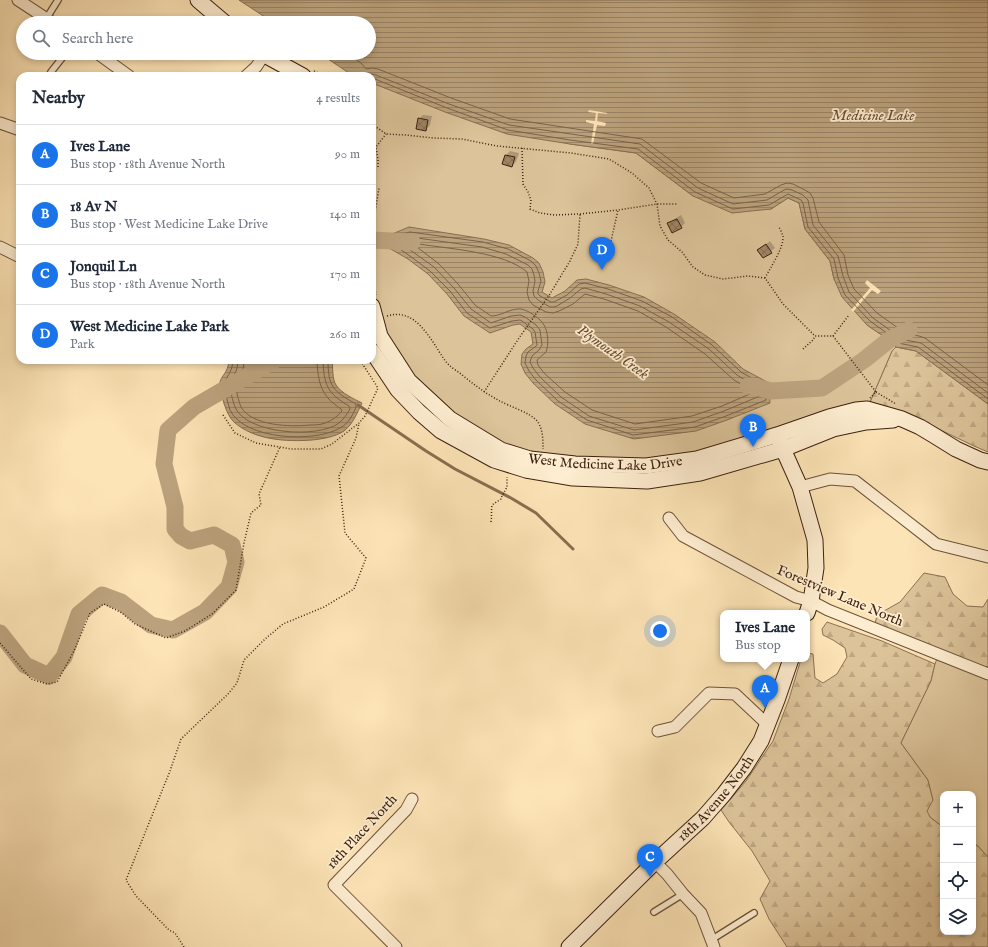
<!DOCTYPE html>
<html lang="en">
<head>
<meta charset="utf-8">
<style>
	:root { --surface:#fff; --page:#f6f6f7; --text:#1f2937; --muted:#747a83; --line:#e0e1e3; --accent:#1a73e8 }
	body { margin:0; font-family:"IM FELL English",serif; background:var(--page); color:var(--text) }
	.controls { position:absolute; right:12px; bottom:12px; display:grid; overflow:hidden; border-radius:8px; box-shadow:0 2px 6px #0003 }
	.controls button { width:36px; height:36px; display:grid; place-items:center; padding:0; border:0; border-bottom:1px solid var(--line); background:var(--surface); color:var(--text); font:20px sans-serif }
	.you { position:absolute; left:660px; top:631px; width:14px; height:14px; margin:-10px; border:3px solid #fff; border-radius:50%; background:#1a73e8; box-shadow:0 0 0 6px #1a73e833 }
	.badge { display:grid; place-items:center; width:26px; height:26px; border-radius:50%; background:var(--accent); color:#fff; font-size:13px; font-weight:700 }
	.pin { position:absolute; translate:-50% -33px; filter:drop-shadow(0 1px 2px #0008) }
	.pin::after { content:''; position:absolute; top:21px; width:14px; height:12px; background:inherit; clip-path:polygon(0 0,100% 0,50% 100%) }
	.popup { position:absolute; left:720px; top:610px; width:90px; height:52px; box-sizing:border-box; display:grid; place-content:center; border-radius:8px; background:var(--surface); filter:drop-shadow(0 1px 3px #0005); font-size:13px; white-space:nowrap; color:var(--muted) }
	.popup b { font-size:15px; color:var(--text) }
	.popup::after { content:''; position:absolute; left:50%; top:100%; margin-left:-8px; border:8px solid transparent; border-top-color:var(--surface) }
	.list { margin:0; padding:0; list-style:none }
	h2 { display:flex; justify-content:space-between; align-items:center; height:52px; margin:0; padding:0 16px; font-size:17px }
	h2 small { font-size:13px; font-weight:400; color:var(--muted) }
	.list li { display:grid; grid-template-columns:26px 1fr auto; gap:12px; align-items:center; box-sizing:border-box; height:60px; padding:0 16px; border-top:1px solid var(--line) }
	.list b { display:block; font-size:15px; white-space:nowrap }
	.list p { margin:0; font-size:13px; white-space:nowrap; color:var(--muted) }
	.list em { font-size:13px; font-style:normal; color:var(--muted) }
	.icon { flex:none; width:22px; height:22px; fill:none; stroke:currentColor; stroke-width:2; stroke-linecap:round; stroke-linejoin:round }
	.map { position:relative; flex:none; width:988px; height:947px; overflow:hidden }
	.search { position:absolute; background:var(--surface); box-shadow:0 2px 6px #0003; left:16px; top:16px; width:360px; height:44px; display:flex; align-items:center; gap:10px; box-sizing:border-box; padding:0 14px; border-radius:22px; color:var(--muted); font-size:15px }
	.panel { position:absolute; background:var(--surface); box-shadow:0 2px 6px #0003; left:16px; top:72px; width:360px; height:292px; border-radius:12px }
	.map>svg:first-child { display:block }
	.forest { fill:url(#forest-firs); stroke:#8c7254 }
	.green { fill:#dcc399; stroke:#8c7254 }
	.water { fill:url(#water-rules); stroke:#886e51 }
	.pier { fill:#fde4b6 }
	.shadow { fill:#0003 }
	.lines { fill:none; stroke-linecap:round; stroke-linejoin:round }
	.shore { stroke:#7c6246; stroke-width:1 }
	.stream { stroke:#886e51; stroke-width:3 }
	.river { stroke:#bba27d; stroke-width:17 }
	.building { fill:url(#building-cross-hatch); stroke:#3c210e }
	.lane-casing { stroke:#6c5238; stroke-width:8 }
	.street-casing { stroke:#6c5238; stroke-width:13 }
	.secondary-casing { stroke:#3c210e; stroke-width:17 }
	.path { stroke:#3c210e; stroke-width:1.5; stroke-dasharray:1 2; stroke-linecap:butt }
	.lane { stroke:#feedd0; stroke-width:5.5 }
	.street { stroke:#feedd0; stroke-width:11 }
	.secondary { stroke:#feedd0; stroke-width:15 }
	.labels { text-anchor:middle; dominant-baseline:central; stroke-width:3.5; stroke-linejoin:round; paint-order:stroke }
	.street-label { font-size:14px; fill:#3c210e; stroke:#feedd0 }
	.water-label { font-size:15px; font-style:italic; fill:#684e35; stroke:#feedd0 }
</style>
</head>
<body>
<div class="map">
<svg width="988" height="947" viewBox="0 0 988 947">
	<defs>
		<pattern id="forest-firs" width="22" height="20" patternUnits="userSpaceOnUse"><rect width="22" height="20" fill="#dcc399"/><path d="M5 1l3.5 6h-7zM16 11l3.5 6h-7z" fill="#bea783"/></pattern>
		<pattern id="water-rules" width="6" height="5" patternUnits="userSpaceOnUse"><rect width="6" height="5" fill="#bba27d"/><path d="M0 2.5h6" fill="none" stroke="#998465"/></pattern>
		<pattern id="building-cross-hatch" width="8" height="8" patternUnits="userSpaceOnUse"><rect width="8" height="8" fill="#a08665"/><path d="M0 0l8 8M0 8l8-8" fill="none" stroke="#846d52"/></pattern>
	</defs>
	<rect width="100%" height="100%" fill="#fde4b6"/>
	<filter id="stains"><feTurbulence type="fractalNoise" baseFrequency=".005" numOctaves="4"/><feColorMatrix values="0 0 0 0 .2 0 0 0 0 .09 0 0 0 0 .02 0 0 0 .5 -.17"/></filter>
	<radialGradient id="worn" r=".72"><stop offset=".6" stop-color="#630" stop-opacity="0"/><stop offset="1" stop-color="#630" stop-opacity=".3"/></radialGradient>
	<path class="forest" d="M896,347L916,351L988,404V452L974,446L903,412L867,409L892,351Z
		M924,573L945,577L953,594L967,606L983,607L988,599V667H983L875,624L877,615L900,602Z
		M827,622L882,641L935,664L931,681L901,743L928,780L933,800L930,817L943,827V932H973V843L978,846L988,857V947H787L769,919L760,899L770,881L752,851L729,822L721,810L746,781L773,741L789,699L801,659H807V653L813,654L815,678L823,683L837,674L847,657L845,648L833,640L823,635L822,629Z"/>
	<path class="green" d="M372,83L394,91L570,144L636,153L693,196L771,209L788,198L799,203L805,229L830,261L834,279L867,325L889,340L896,347L892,351L867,409L646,466L501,450L409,381L372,306Z
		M940,650L983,667H988V857L978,846L973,843V794H943V827L930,817L927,811L933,800L928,780L901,743L931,681L935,664Z"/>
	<path class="water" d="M239,0H988V404L916,351L896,347L889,340L867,325L842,297L834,279L830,261L805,229L799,203L788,198L771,209L732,213L693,196L636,153L570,144L507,134L445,112L372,83V76H355L352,75L319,53H369V23H274Z
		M409,227L484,239L509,245L533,258L539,263L543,272L545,282L542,292L552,298L565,291L577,280L586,279L609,285L644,297L674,314L715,342L743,369L769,383L770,403L727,420L696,431L634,439L585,424L555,404L533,383L525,373L521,364L522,354L526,349L533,344L531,332L520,324L513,325L490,333L464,316L447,294L428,274L408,259L389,248V235L397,232Z
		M229,360H332C333,367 332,379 336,385C341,393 354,399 362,403C357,413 353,424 344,431C335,437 322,439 312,440C286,442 254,440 234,422C226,415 220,393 220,382C221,377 226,373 227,369C228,366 229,363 229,360Z"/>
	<path class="pier" d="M589,110L607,113V114L598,113L597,121L606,123L605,126L597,125L593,144H591L594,124L586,122V120L595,121L596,113L588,112Z
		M867,280L881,291L878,294L872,290L853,312L851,310L870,288L865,283Z"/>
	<path class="shadow" d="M423,115L432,116L430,125L426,130L419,119Z
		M510,151L519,153L516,162L512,166L503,164L506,155Z
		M681,215L685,223L681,227L669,224L673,220Z
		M770,241L775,248L763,257L759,250Z"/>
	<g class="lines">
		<path class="shore" d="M346,53L361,63L366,69L372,68L378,69L451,98L510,119L642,139L701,183L734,198L765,194L781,185L787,183L793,184L805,190L810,193L813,198L819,222L844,255L848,275L854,289L877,313L898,328L903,333L919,336L925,338L988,385
			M367,76L371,74L376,75L449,104L509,125L640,144L698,188L733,204L767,200L784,190L787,189L792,190L803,195L808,200L813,225L838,256L843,276L849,292L873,318L894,333L900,339L921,343L988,393
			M372,79H375L447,108L508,130L570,140L638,149L695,192L733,209L769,205L788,194L801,200L803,203L808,227L834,259L838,278L845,295L870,321L891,336L898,343L918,347L988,399
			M410,232L483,242L508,249L531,261L536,266L539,273L541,281L538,291V294L540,296L551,302H554L567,295L579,284L585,283L608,289L642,301L672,317L712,345L741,372L764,385L766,400L726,416L695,427L633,435L587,420L558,401L536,380L529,371L525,363L526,356L528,352L535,347L537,345L535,332L533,329L522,321L520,320L512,321L490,328L467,313L450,291L430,271L410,256L394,245V238Z
			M410,237L482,247L506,254L528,265L532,269L534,275L535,281L533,291L534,296L538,300L550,307H554L557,306L570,298L581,289L585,288L606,294L640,306L669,322L709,349L737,375L759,389L760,396L724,411L693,422L634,430L589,416L561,397L540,377L533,368L530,362L532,356L539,350L542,345L540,330L536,325L525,317L520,315L511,316L491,323L471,309L454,288L434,267L413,252L399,243L400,240Z
			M419,244C450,249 504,252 527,272L529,281L527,292L529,300L533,305L546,312L553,313L559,311L573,304L585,294L604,299L638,311L666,327L705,354L734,380L752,391V393L722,406L692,416L635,424L592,410L565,392L544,373L538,365L537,360C540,357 543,355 546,352C549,345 548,331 544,325C541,319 528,310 521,309C510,308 502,316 491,316L475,305L458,284L439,264L417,247V245Z
			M233,360C233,364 232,368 230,372C229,375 225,379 225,383C224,388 228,404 230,410C244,440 315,443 340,428C348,424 353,415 356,407V404C333,391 328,387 328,360
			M238,360C238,365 237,370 234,375C233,377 230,380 230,383C229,387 233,402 235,407C246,434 318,439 339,423C343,420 347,414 350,409L349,406C327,393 324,385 323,360
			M244,360C244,365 243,370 241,375C240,378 237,380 236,383C235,388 239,402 241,407C252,426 290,427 310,425C313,425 318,425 322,424C330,422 337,417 342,411L341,409C321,396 318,383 317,360"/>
		<path class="stream" d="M358,405L426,451L455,469L511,498L536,513L573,549"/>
		<path class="river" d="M372,240L412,242
			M748,386H753L771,391L822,388L864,360L889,340L909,330
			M0,633L25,665L49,676L64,657L79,614L102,595L121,602L151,625L173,630L205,612L229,587L236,562L232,545L214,535L190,541L181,536L175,529V507L164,464L168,430L194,407L275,360"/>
	</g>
	<path class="building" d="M418,118L428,120L426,131L416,129Z
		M505,155L515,157L512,167L502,164Z
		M677,219L682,228L672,233L667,223Z
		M766,244L772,253L763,258L757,250Z"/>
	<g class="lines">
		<defs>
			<path id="lane" d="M46,19L58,0
				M51,72L66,53
				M654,912L683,894
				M711,940L754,913"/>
			<path id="street" d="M18,0L53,23
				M97,53L129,76
				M246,76L256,67L264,55
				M0,123L20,130
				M0,247L20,257
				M800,487L830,479L855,481L936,544L988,557
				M669,518L683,536L796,597L811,601L828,610L988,674
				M658,731L675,727L709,693L735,694L767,724
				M655,862L667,874L683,894L701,913L714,947
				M396,947L334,885L406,810L412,799"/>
			<g id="secondary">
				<path d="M198,0L225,23"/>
				<path d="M261,53L303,76"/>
				<path id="s1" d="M372,306L380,336L409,381L450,419L501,450L530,459L575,464L646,466L697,459L777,435L829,417L856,410L867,409L902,419L920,427L935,436L956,449L980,460L988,462"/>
				<path d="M372,351L398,390L419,412L441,431L494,460L526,470L573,478L647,481L700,473L783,449L833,429L866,422L893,420"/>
				<path d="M779,440L800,487L815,540L816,568L811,601L807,613"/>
				<path id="s2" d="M569,947L655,862L703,818L724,794L744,768L761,741L777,700L791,659"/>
			</g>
		</defs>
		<use href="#lane" class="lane-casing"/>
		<use href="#street" class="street-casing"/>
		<use href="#secondary" class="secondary-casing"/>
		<path class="path" d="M314,71L325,76
			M372,124L386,134L406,135L433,138L462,139L497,146L571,153L609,159L632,173L649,188L657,204L660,226L668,240L682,252L693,267L705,275L723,279L748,276L765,278L783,304L815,336H833L876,392L870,398
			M372,136L376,147
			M522,148L523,184L528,192L531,200L530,209L540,213L554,215L580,214L618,210L657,204H677
			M378,167V160L376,147L386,134
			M372,234L373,225L379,188
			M609,250L618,210
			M372,271L376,295
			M765,278C770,268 784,248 783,236C782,233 780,229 779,227
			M387,316C410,309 423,327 435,345C439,351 443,359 449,365C452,368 457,371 461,374C473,384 485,393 498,400C510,407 530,412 538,422C543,430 543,440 543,449
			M833,336L849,315
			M803,349L813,340L815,336
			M484,392L519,338L550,294L570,261L578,244L580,214
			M876,392L896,404
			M223,415L235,433L256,443L291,449H321L332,444L359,423L365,416L378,388L360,360
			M491,522C492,516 491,511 492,505L501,499V498L507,487V477
			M0,643L31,679L47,684L57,682L74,651L90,613L104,604L122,613L135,624L166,638L185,631L212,614L236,590L244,543L251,513L261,505L259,494L280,447
			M184,947L175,933L169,930L136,896L126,880L170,771L181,739L228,694L237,683L244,660L265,639L283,624L324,607L354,589L366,558L345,533L339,476L356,438L359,423"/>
		<use href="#lane" class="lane"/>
		<use href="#street" class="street"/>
		<use href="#secondary" class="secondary"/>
	</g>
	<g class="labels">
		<g class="street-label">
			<text stroke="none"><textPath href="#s1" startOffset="306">West Medicine Lake Drive</textPath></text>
			<text transform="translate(840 596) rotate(23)">Forestview Lane North</text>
			<text stroke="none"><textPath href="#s2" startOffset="209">18th Avenue North</textPath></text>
			<text transform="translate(362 832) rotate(-47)">18th Place North</text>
		</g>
		<g class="water-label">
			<text x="873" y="115">Medicine Lake</text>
			<text transform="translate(613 352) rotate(35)">Plymouth Creek</text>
		</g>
	</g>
	<rect width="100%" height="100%" filter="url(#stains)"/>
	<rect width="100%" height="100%" fill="url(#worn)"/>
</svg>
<div class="controls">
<button>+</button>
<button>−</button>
<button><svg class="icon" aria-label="locate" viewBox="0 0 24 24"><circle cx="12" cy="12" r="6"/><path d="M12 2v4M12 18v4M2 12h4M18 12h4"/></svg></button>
<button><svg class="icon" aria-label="layers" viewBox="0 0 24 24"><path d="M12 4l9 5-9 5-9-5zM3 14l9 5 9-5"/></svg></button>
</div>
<div class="you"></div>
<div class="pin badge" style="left:765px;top:708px">A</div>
<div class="popup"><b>Ives Lane</b>Bus stop</div>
<div class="pin badge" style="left:753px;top:447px">B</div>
<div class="pin badge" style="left:650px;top:877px">C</div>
<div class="pin badge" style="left:602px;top:270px">D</div>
<div class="search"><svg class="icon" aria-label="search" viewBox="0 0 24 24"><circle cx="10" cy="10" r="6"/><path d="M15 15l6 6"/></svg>Search here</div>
<section class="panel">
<h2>Nearby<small>4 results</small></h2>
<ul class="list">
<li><span class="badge">A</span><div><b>Ives Lane</b><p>Bus stop · 18th Avenue North</p></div><em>90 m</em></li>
<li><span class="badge">B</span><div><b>18 Av N</b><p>Bus stop · West Medicine Lake Drive</p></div><em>140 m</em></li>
<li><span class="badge">C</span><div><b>Jonquil Ln</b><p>Bus stop · 18th Avenue North</p></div><em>170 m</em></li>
<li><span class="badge">D</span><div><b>West Medicine Lake Park</b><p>Park</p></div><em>260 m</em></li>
</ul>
</section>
</div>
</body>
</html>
